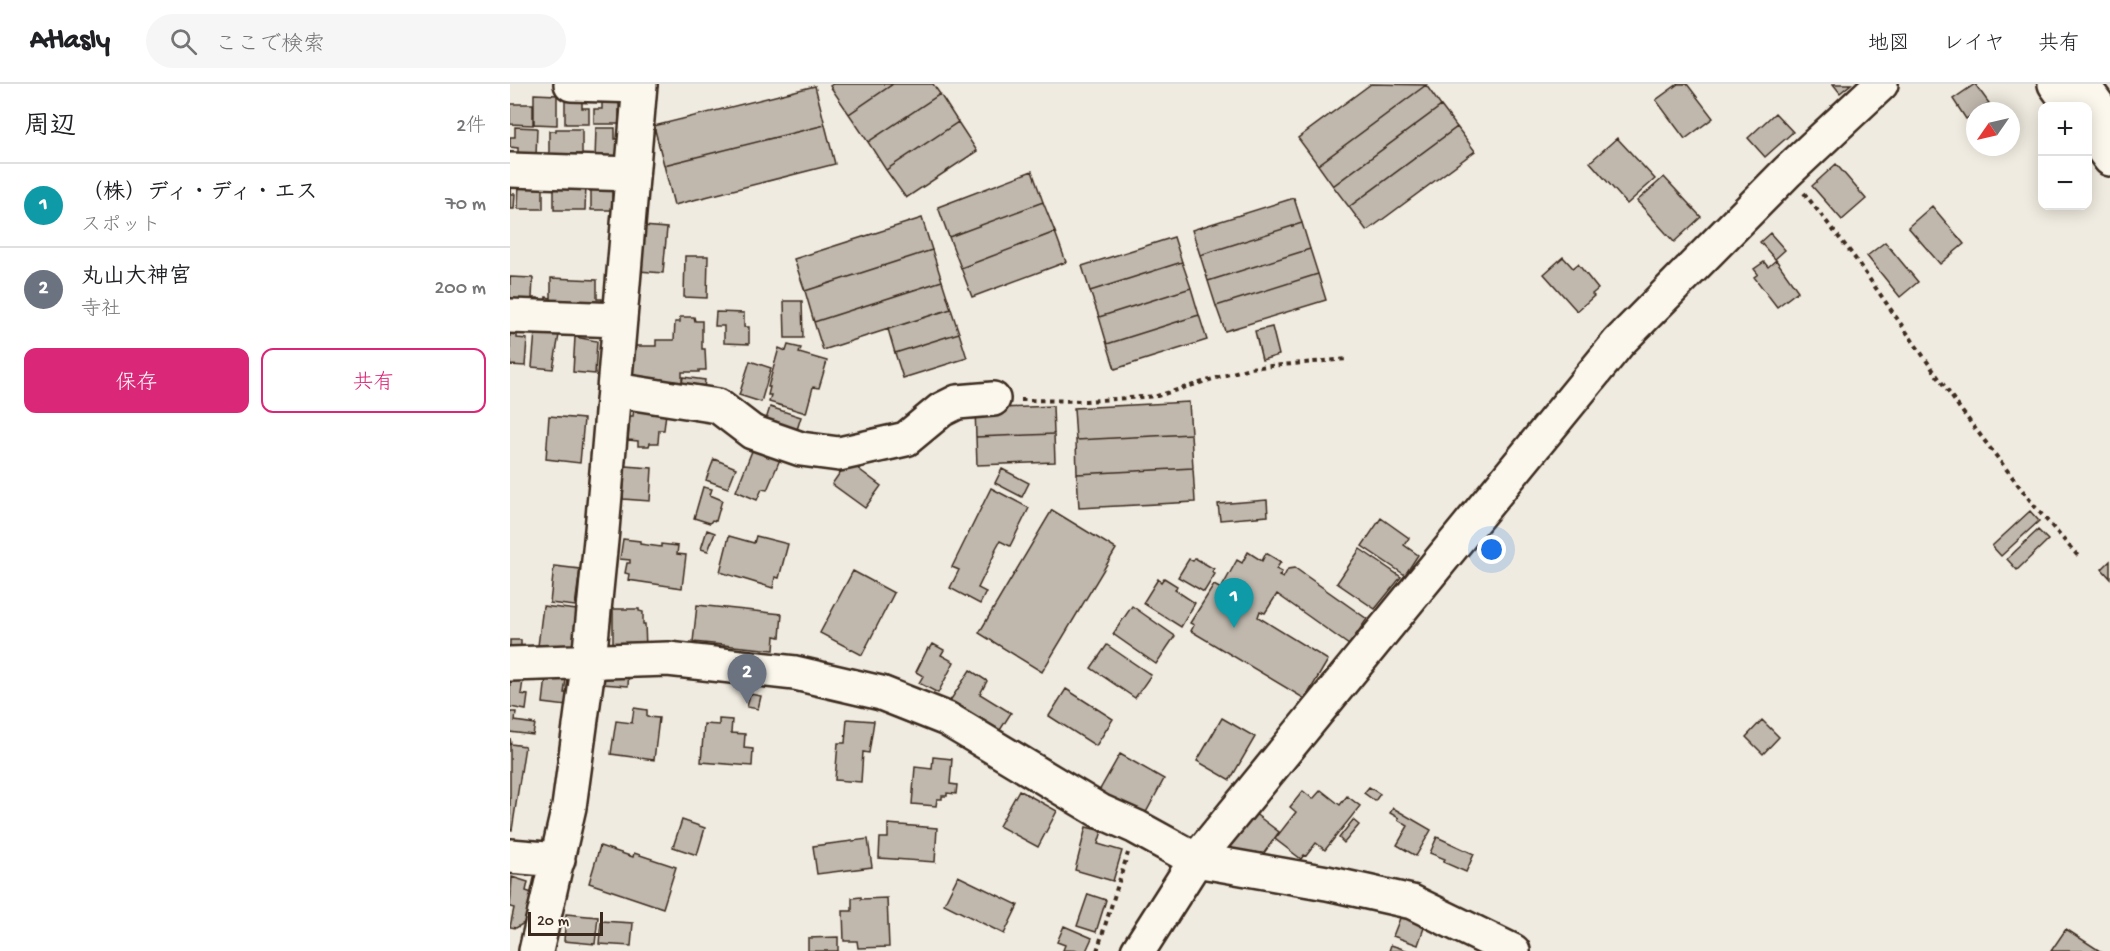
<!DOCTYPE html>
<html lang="ja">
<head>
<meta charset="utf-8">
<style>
	:root { --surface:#fff; --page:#f6f6f6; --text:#202124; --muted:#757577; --line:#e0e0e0; --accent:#db2777 }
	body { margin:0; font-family:"Gochi Hand","Klee One",sans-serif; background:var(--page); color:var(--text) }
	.controls { position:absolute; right:18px; top:18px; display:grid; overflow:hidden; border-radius:12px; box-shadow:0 3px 15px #0003 }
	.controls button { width:54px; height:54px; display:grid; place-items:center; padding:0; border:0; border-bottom:2px solid var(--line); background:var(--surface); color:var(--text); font:30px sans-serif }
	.compass { position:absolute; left:1456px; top:18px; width:54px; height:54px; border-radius:50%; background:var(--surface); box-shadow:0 3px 15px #0003; rotate:236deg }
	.scale { position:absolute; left:18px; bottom:15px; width:75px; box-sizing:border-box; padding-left:6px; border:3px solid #3b2a1e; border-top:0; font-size:16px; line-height:21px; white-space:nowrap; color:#3b2a1e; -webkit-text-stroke:4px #fbf7ec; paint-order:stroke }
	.you { position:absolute; left:982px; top:466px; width:21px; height:21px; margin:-15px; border:4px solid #fff; border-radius:50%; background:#1a73e8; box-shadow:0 0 0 9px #1a73e833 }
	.badge { display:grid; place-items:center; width:39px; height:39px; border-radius:50%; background:var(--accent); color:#fff; font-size:20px; font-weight:700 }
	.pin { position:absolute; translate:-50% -50px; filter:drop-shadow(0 2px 3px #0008) }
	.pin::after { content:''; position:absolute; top:32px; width:21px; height:18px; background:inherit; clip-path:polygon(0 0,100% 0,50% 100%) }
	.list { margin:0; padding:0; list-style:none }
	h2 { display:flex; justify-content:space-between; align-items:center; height:78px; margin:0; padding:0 24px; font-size:26px }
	h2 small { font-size:20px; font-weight:400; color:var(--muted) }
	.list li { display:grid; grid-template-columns:39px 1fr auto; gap:18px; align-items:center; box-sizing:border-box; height:84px; padding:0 24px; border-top:2px solid var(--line) }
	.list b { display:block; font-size:22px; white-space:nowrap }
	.list p { margin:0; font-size:20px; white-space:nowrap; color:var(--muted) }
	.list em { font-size:20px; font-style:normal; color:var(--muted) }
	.actions { display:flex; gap:12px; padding:18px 24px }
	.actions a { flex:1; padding:14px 0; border:2px solid var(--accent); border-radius:12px; text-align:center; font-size:21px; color:var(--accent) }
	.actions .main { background:var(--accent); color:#fff }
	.icon { flex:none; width:33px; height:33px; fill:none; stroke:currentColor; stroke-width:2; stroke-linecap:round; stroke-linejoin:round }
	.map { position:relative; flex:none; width:1600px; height:867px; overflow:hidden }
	header { display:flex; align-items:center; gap:36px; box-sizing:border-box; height:84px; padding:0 30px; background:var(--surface); border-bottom:2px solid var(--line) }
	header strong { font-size:28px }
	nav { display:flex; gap:33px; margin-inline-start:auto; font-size:21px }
	.search { width:420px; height:54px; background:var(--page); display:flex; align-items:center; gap:15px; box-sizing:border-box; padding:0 21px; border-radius:33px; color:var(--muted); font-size:22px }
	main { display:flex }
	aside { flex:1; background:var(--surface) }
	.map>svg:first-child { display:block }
	.building { fill:#c0b8ad; stroke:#3b2a1e; stroke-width:1.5 }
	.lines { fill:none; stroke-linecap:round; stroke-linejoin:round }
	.minor-casing { stroke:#3b2a1e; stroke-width:38 }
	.major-casing { stroke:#3b2a1e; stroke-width:38 }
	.path { stroke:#3b2a1e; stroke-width:4; stroke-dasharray:4.5 4.5; stroke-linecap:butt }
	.minor { stroke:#fbf7ec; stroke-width:33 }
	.major { stroke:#fbf7ec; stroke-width:33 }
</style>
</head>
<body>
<header>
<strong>Atlasly</strong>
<div class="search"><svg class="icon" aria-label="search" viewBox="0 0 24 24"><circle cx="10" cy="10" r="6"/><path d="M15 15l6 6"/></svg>ここで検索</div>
<nav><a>地図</a><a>レイヤ</a><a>共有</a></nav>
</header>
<main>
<aside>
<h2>周辺<small>2件</small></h2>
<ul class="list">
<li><span class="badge" style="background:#0f9aa8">1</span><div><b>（株）ディ・ディ・エス</b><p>スポット</p></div><em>70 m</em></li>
<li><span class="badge" style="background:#6b7280">2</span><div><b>丸山大神宮</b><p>寺社</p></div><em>200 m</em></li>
</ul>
<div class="actions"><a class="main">保存</a><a>共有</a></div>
</aside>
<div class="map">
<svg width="1600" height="867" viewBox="0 0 1600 867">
	<rect width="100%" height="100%" fill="#f0ebe0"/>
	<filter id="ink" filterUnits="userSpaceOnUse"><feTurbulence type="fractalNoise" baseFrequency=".0167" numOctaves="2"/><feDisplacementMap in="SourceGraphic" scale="12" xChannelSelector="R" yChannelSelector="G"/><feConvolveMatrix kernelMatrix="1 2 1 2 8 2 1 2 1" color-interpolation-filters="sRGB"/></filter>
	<g filter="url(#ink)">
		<path class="building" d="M323,0H383L339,30L320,2Z
			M383,0H423L430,10L358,58L339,30Z
			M861,0L916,1L808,81L788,54Z
			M1168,0H1177L1203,34L1175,55L1146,16Z
			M1323,0H1341L1330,9Z
			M1465,0L1479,19L1456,35L1443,15Z
			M916,1L931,22L823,102L808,81Z
			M305,2L315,41L154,81L144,42Z
			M55,9H72V24H79V40H55Z
			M24,10L47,11V41L24,40Z
			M92,10L109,13V40H84V25H92Z
			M430,10L448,38L376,86L358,58Z
			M0,20H23V41L0,40Z
			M931,22L947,43L839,123L823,102Z
			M1265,29L1283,48L1255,73L1238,54Z
			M448,38L467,67L396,114L376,86Z
			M315,41L325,80L164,121L154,81Z
			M5,43L27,44L26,72H8V64L0,63V53H5Z
			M947,43L965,67L857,147L839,123Z
			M86,44H105V55H109L108,67L104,77L85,76Z
			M46,45H72V70H64V77L39,76V47H46Z
			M1107,54L1145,95L1117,120L1080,78Z
			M1326,80L1356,115L1332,136L1302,102Z
			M522,87L533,118L439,153L428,123Z
			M1154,93L1191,133L1164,158L1127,117Z
			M81,94L102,95V126H81Z
			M0,96L1,110H5L4,125H0Z
			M9,96L33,97V125H8Z
			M44,100L76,101L75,126H44Z
			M784,114L792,139L690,171L682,146Z
			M533,118L545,148L451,184L439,153Z
			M1422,122L1454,160L1430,180L1398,143Z
			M412,134L422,166L295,207L284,175Z
			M792,139L800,165L698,197L690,171Z
			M133,142L157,144L153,189L129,187Z
			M545,148L556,178L462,213L451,184Z
			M1260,149L1275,166L1265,175L1250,158Z
			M664,153L672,178L580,207L572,182Z
			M1375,158L1408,198L1390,213L1357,172Z
			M800,165L808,190L706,222L698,197Z
			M422,166L432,197L304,238L295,207Z
			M175,172H198L197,214L174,213Z
			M1053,173L1063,184L1068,180L1088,205L1082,210L1084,212L1067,227L1034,190Z
			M1266,176L1288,207L1267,223L1244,193L1248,190L1244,185L1254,178L1258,183Z
			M672,178L681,204L589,233L580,207Z
			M808,190L816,216L715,247L706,222Z
			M0,193L23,194L22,214H28L27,222L0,221Z
			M41,194L87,196V215H92V223L35,221L36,213L41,214Z
			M432,197L441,225L313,266L304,238Z
			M681,204L689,231L597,260L589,233Z
			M274,217H292L293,254H275Z
			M441,225L449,249L385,269L378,245Z
			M206,228L234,229V243H239V260L214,259V242H205Z
			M689,231L697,256L605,285L597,260Z
			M170,233H184L185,237H192V265H195L196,286H189V288H172V298L121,296V262H146V256H164L165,238H170Z
			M762,243L769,271L752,276L745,247Z
			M25,248L49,251L43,285L22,283Z
			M449,249L457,274L393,294L385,269Z
			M0,250L7,251V254L17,255L15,282L0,281Z
			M65,253L87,257L85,290L63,288Z
			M278,261L291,264L289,269L317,277L309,304L303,303L296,329L259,318L261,311H258L260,303H258L269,264L276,267Z
			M240,277L261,284L251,318L229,311Z
			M173,293L195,296L193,312L171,308Z
			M679,318L681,350L566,356L564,324Z
			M543,322L544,350L466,353L465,325Z
			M124,323L156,329L154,346H149L148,359H140L139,362H128V357L118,356L120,332H123Z
			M260,323L291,333L285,352L254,342Z
			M39,332L74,335L70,379L36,375Z
			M544,350L545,378L467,381L466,353Z
			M681,350L683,384L567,390L566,356Z
			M244,362L271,373L257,406L252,405L247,416L226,407Z
			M204,375L226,384L218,404L196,396Z
			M338,377L371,402L355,424L322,400Z
			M115,382L142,384L140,417L113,415Z
			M683,384L685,418L569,424L567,390Z
			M492,385L519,399L512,413L485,399Z
			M193,403L202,405L200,411L212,416L206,437L202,436L200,439L184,434Z
			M481,404L519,424L500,462L490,457L485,466L486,467L468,504L476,508L470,520L440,504L449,486L442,483Z
			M757,416L758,432L710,436L708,420Z
			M542,426L606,465L532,588L469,549Z
			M1520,427L1529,437L1491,472L1482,462Z
			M871,434L899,454L894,461L908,471L895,491L852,462Z
			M197,446L205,449L198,467L191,465Z
			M1528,446L1538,456L1507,486L1497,475Z
			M219,452L244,459L246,452L278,460L269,494L265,493L263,504L210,488Z
			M113,455L130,457V460L151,463V460L168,462L167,470L176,471L172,504L118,496L119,490L115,489L117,479H120V476L110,475Z
			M850,465L891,493L865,525L827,499Z
			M738,468L752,477L756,469L771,478L766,485L772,488L769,492L773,494L778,485L785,484L857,535L839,561L767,510L755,529L750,527L748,533L818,576L795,615L681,547L684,541L680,539L704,501L711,505L727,476L732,479Z
			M685,474L704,485L702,488L705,490L694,508L668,493L679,475L683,477Z
			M1600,477V494L1592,485Z
			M44,482L70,485L65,522L40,519Z
			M343,487L384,509L352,571L310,549Z
			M654,494L667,502L665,506L685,519L671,543L633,519L648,495L651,498Z
			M187,521L272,530L270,553L265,552L264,566L183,558Z
			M33,522L67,526L62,568L28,562Z
			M622,522L665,552L646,580L603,550Z
			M103,525H129V527L133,528V540H135L136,564H103Z
			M0,556H11V568H0Z
			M423,560L434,566L431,571L444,578L428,609L409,599L413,592L406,588L418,564L420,565Z
			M597,561L641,591L625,614L581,584Z
			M93,584L119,586L118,602L92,600Z
			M460,586L477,597L470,610L501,629L485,654L436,623Z
			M36,593L56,595L54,609H59L57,622L33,619Z
			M0,595L13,597L11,610L18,611L16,626L0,623Z
			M556,605L603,635L586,662L539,632Z
			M240,610L251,612L248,625L237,623Z
			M124,624L137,626V633L149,634L144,676L101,670L106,637L122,639Z
			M0,628H6L5,637L25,640L23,651L0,648Z
			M712,634L745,653L720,696L687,677Z
			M209,635L222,636L221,649L235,650L234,664L243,665L242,682L191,678L194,640L209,641Z
			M337,635L364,637L359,669L353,668L351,698L325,696L328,659H335Z
			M1252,636L1269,653L1253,670L1236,653Z
			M0,654L1,660L15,662L2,746H0Z
			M610,670L654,695L633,734L588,709Z
			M423,673L442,675L440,700L447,701L446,710L437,709V712H432V715H427L426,722L402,720L405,683L422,685Z
			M859,703L870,710L865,717L854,709Z
			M509,706L547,727L528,763L489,742Z
			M811,706L830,721L837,712L850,722L815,766L806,759L796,772L794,771L791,775L765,755L786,728L780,723L793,707L803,715Z
			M883,724L921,746L906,772L887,761L898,742L888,736L889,734L880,729Z
			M744,729L769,748L744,783L718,763Z
			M172,736L195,744L187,771L163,763Z
			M843,736L849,741L834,759L829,754Z
			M378,740L427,744L425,778L369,774L370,754H378Z
			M576,743L592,747L588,760L612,767L603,797L565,786Z
			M927,753L964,770L956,788L933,778L935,775L920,769Z
			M358,755L362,783L307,790L303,762Z
			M90,762L123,773L124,769L166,783L153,824L79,799Z
			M448,792L508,821L494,850L434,820Z
			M2,793L18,798L16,807L22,809L14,839L6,844L0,843L4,824L0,823Z
			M578,810L596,816L586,848L567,842Z
			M351,813V815L377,814L379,863L348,864L347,857H334L333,827H342V814Z
			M892,829L916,838L908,861L883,852Z
			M56,830L88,833L85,860L54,857Z
			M91,837L123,839L121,862L89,860Z
			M554,842L582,854L576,867L553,866L555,861L547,858Z
			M1556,845L1590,867H1541Z
			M328,853V867H298V854Z
			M881,861L899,867H879Z"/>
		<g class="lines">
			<defs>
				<path id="minor" d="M61,0L130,2
					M0,86L122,90
					M0,232L110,236
					M105,306L208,322L242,348L291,365L329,370L396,355L431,326L447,318L483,315
					M0,580L158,575L285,589L371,609L437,635L590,727L626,743L686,776L817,799L902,818L1003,867
					M0,772L48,776
					M26,867L59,723L79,576L92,446L130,0
					M628,867L686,776L1109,258L1277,88L1371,0"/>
				<path id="major" d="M1545,0L1561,22
					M1572,0L1600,38
					M1578,45L1600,75"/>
			</defs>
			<use href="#minor" class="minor-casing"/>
			<use href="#major" class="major-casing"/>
			<path class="path" d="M1294,109L1342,170L1451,326L1526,424L1568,472
				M511,316L576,317L647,312L739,284L837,275
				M587,867L618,769"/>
			<use href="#minor" class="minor"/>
			<use href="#major" class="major"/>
		</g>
	</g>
</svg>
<div class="controls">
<button>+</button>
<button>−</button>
</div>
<svg class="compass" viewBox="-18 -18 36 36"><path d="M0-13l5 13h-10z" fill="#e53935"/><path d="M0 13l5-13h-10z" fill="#757577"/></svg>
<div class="scale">20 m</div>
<div class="you"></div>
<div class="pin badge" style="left:724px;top:544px;background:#0f9aa8">1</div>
<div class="pin badge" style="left:237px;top:620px;background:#6b7280">2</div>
</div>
</main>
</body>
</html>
